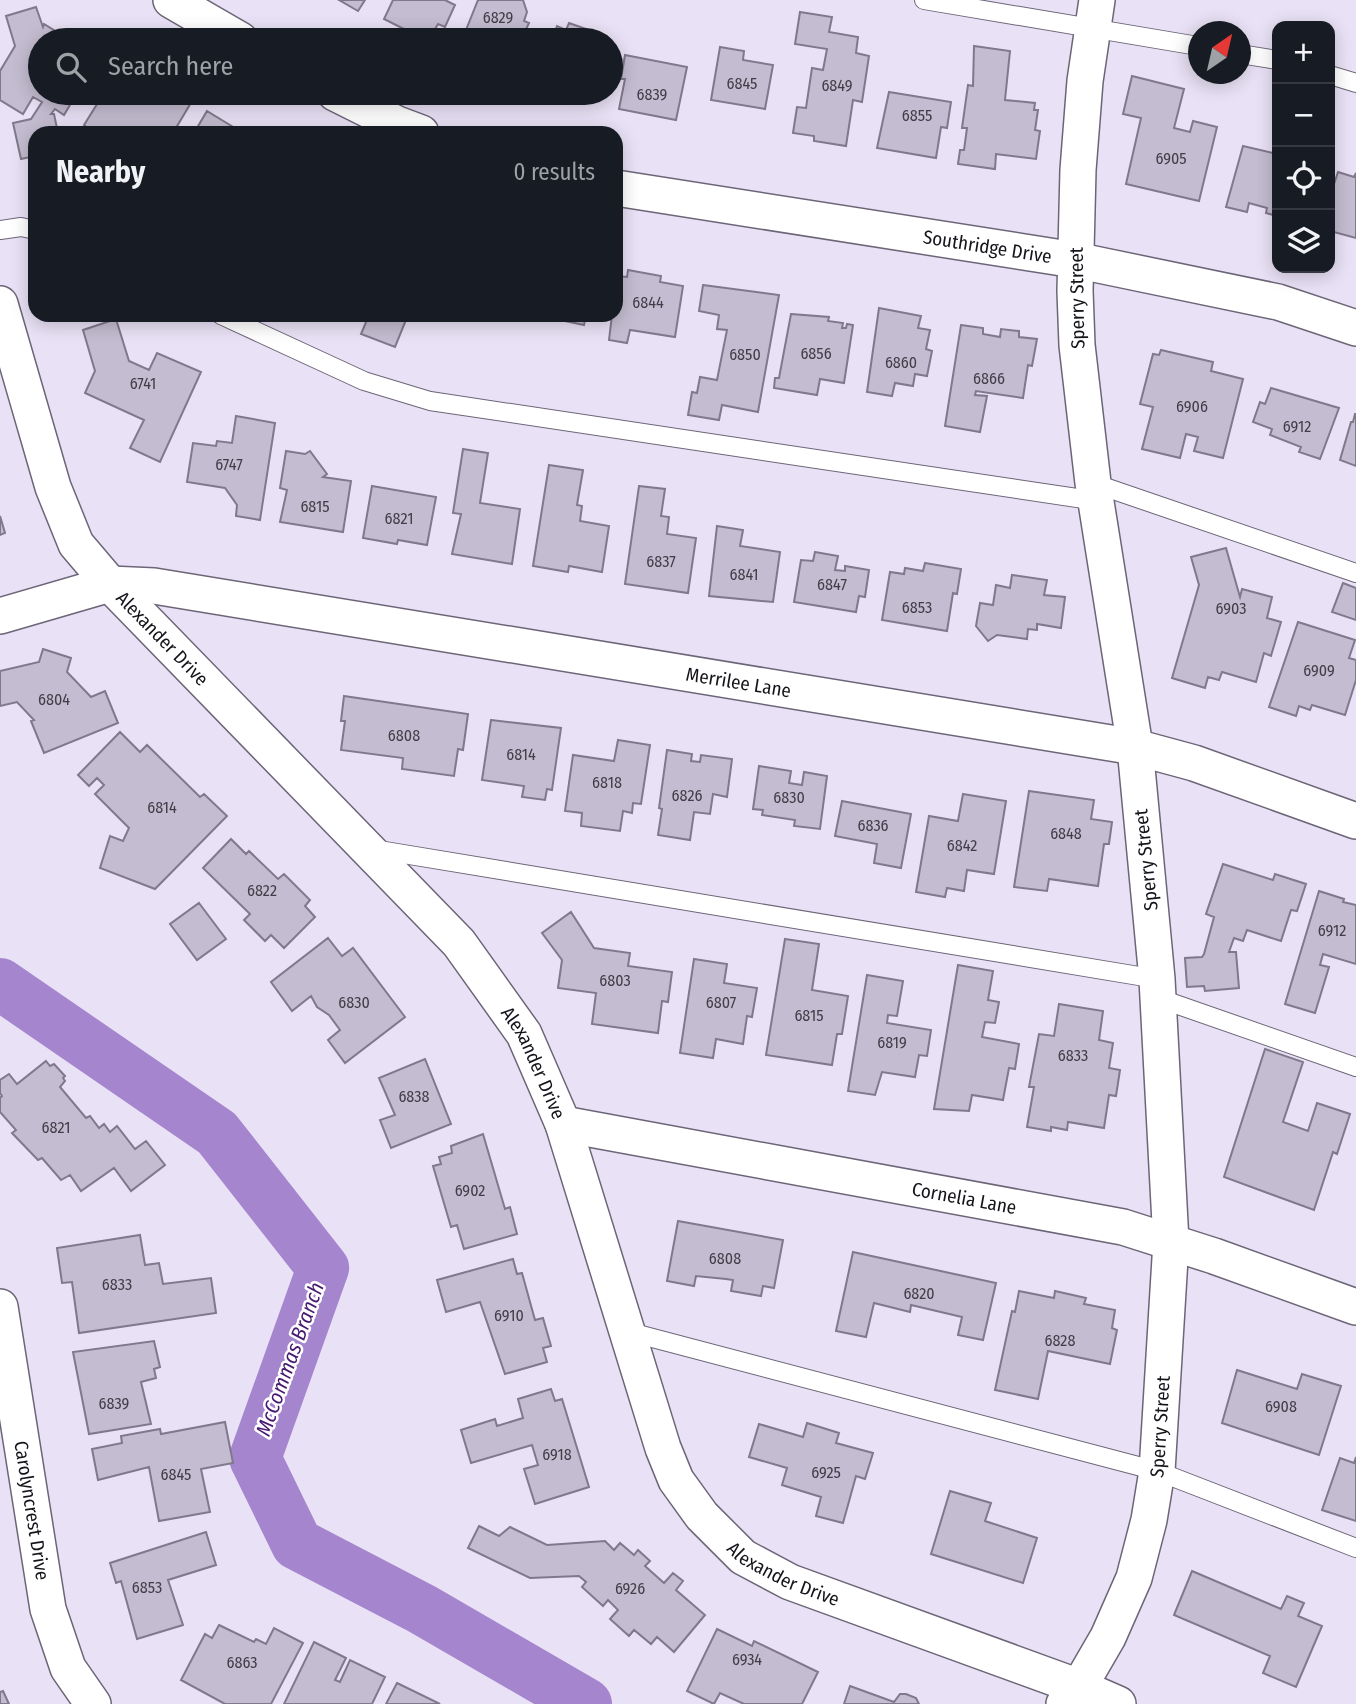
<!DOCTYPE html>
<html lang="en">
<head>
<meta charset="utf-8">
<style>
	:root { --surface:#171b24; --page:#20242c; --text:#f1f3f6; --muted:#9ea1a6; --line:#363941 }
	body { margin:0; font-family:"Fira Sans Condensed",sans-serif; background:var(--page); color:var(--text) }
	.controls { position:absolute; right:21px; top:21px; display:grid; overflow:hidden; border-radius:14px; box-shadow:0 4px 18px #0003 }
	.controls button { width:63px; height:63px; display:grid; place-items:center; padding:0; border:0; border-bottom:2px solid var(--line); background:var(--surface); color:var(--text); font:35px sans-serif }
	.compass { position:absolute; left:1188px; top:21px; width:63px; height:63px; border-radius:50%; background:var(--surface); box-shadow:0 4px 18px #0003; rotate:34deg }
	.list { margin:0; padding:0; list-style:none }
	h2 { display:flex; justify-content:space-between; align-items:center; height:91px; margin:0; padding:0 28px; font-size:30px }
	h2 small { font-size:23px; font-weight:400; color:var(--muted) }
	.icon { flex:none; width:38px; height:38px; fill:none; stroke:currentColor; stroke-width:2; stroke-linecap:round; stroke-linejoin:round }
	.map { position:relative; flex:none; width:1356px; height:1704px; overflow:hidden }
	.search { position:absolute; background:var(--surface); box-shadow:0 4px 18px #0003; left:28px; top:28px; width:595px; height:77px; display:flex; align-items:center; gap:18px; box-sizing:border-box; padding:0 24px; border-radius:38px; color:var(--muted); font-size:26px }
	.panel { position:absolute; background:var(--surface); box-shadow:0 4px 18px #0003; left:28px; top:126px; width:595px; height:196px; border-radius:21px }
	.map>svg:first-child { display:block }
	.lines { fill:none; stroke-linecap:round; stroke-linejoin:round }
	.river { stroke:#a485ce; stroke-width:52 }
	.building { fill:#c4bcd0; stroke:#80788b; stroke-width:2 }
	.lane-casing { stroke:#6c6577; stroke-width:20 }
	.street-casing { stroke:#6c6577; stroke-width:38 }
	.lane { stroke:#fff; stroke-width:18 }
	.street { stroke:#fff; stroke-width:35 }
	.labels { text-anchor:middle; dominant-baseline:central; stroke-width:5; stroke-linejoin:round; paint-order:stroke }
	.number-label { font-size:16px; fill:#423d48 }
	.street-label { font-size:19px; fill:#16131a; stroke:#fff }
	.water-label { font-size:21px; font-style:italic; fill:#46186f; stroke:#fff }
</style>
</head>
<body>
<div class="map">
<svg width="1356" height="1704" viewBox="0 0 1356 1704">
	<rect width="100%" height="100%" fill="#e9e1f5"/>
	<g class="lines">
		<path class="river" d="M0,984L217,1133L323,1268L255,1458L297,1544L422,1609L586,1704"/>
	</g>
	<path class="building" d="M339,0H365L358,11Z
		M393,0H445L455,5L445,27L438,24L429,40H411L405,37L408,31L384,19Z
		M478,0H523L527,12L524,21L529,23L521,40H462Z
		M36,7L43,27L44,24L70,40H40V93H77L64,115L55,109L51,114H54L58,133H35V156L21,159L13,123L31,119L42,102L33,97L23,114L0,100V71L15,46L6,16Z
		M800,12L832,17L829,32L858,37L856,53L869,56L862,102L853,100L846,146L814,141V136L793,133L797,107L806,108L812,68L823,70L827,49L795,44Z
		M569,23L592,31L590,36L601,40H552L557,26L566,30Z
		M974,46L1010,51L1005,100L1035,103L1034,110H1038L1035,130L1040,131L1036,159L996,154L995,169L958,164L960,150H964L967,128H962L968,85L973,86Z
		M720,47L744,51L743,60L773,65L765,109L711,100Z
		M625,55L687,67L676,120L619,109L625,79H621Z
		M1132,76L1184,89L1174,128L1190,132L1193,121L1217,127L1199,201L1126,184L1141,118L1123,114Z
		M889,92L951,102L947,128L941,127L936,158L877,148Z
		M104,93H178L192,101L173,133H95L84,125Z
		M207,111L243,133H194Z
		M1243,146L1277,154V216L1266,213L1267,208L1249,203L1247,212L1226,207Z
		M1338,172L1354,177L1356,173V238L1330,231V196Z
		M628,270L661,276L660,282L683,286L675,337L630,330L627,343L609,340L612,315H616L618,276L627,277Z
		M703,285L779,295L758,412L722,405L719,420L688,415L692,392L697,393L700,377L717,380L727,330L717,329L719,315L699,311Z
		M879,308L921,316L918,328L930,330L926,349L932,351L927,376L915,374L913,386L895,383L892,396L867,392Z
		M791,314L829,317L828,321L843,323L842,328H846L847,324L853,325L844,383L820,379L817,395L774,388L775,378H779Z
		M369,315H408L395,347L361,334Z
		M562,315H586L584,325L560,320Z
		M116,319L129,361L149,370L157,353L201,372L160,462L130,448L144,420L85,393L95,371L83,330Z
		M961,325L983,328V334L1000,337L1001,329L1019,331V337L1037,339L1032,366L1028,365L1023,398L976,391L975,395L987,396L980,432L945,426Z
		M1161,350L1213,362L1211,371L1243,379L1223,458L1194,451L1198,437L1186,434L1180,458L1142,449L1153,407L1140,404L1153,354L1159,355Z
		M1271,388L1339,408L1320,459L1299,452L1301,447L1270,435L1272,429L1253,422L1260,402L1265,404Z
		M1355,414H1356V466L1340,460L1351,422H1353Z
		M236,416L275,423L260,520L236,516L237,505L225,488L187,482L193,443L216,446L217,441L232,443Z
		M463,449L488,453L480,503L520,509L512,564L452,554L461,514L453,513Z
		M286,451L305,454L310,451L327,474L323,477L351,481L343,532L280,522L287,490L280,488Z
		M549,465L583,470L577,505L582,506L580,521L609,526L602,572L569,566L568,572L533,566Z
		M372,486L436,497L427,545L398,540L397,544L363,538Z
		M639,486L665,489L661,516L669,517L667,534L696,538L688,593L625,584Z
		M0,516L5,533L0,535Z
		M717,526L743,530L740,546L780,552L773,602L709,596Z
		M1226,548L1240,597L1242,589L1272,597L1267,618L1281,622L1271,656L1264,653L1256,682L1222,672L1219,680L1208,677L1205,688L1172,678L1199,585L1191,557Z
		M815,552L838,556L835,570L845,571V566L869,570L865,597L859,596L856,612L794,602L801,560L813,561Z
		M925,563L961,569L957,594L953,593L947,631L882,620L890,572L904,574L905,568L923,571Z
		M1012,575L1047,580L1044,595L1065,597L1061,628L1037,624V630L1028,629L1027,639L997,635L988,641L976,626L980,603L993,605L996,585L1010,588Z
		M1343,583L1356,588V620L1332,612Z
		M1298,622L1355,640L1349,658L1356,660V680L1345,715L1312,705L1310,710L1299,706L1296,716L1269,707Z
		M43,649L71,658L67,672L91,697L105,691L118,723L44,753L31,721L34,720L17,702L0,706V671L39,662Z
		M344,696L468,714L463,750L458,749L454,776L402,769L403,758L341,750L345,721H341Z
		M491,720L561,728L552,790L547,789L545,800L522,797L524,786L482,780Z
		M120,732L140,752L147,745L200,797L204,794L227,816L155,889L100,868L110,836L123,841L129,828L95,794L104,785L97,778L89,786L78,775Z
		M618,740L650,745L641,804L633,803L632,813L623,811L620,831L581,826L582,813L565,811L573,755L614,761Z
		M667,750L692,754L691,761L700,762L701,755L732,759L727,797L713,794L710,814L694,812L690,840L658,835L662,809L659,808Z
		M759,766L791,771L789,783L802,785L804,772L827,776L820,829L794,826L795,820L762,815L763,810L753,809Z
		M1029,791L1094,800L1091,819L1112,822L1109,844H1104L1098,886L1049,879L1047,891L1014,887Z
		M963,794L1006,801L994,874L967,870L964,891L947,888L945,897L916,892L929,816L958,821Z
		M842,801L911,814L901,868L874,863L877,844L835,836Z
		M231,839L246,854L249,851L278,879L284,874L310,900L305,906L315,917L284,948L271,935L265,941L244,920L250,914L203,868Z
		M1223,864L1273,880L1275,874L1306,884L1297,911L1291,910L1281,941L1247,930L1243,941L1234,938L1229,952H1236L1239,988L1205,991L1204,986L1187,987L1185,958L1202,957L1204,954L1214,917L1206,914Z
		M1319,891L1344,899L1343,902L1356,905V964L1323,954L1320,965L1329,967L1315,1013L1285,1004Z
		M199,903L226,939L197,960L170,924Z
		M571,912L594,948L630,953L628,966L672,972L668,1002L662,1001L658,1033L592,1024L596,993L558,988L562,960L542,933Z
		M328,938L342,956L353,948L405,1017L345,1063L328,1040L340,1030L329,1015L317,1007L311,996L292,1011L271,982Z
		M785,939L819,944L812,990L848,996L842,1034H837L832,1065L766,1055Z
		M694,959L727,964L724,983L757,988L752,1017L747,1016L743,1044L716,1039L713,1058L680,1053Z
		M958,965L993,971L988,1000L999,1002L995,1023L985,1022L982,1037L1019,1044L1015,1069L1009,1068L1003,1100L972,1095L969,1111L934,1109Z
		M867,975L903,981L897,1016L888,1015L887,1023L931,1030L927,1056L919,1055L915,1077L882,1072L875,1095L848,1091Z
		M1059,1004L1103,1011L1099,1040L1113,1043L1109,1068L1120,1070L1116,1096L1109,1095L1104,1128L1068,1122L1067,1130L1051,1127V1131L1027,1127L1034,1087H1029L1039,1034L1054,1036Z
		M1265,1049L1303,1062L1283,1122L1308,1131L1317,1103L1350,1114L1337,1154L1333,1152L1314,1210L1224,1177Z
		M425,1059L451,1124L391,1148L380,1120L395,1115L379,1078Z
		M46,1061L50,1066L54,1064L65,1076L63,1078L65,1081L60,1087L86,1118L90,1116L99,1128L104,1124L110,1132L117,1126L135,1149L146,1141L165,1165L131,1191L114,1168L81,1191L70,1175L61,1180L42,1158L38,1160L12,1133L16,1130L0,1112V1098L2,1096L0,1093V1080L9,1074L17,1084Z
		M483,1134L505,1209L510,1207L517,1234L464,1249L457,1225L451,1227L433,1166L441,1164L439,1157L452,1153L451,1146Z
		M678,1221L783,1240L774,1288L763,1286L761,1296L731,1291L733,1280L726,1279L696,1276L694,1286L667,1281Z
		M140,1235L145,1265L159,1263L163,1284L211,1278L216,1313L79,1333L72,1282L62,1283L57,1248Z
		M853,1252L996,1283L983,1340L958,1335L962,1317L911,1305L910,1312L874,1303L866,1337L836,1331Z
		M513,1259L517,1274L522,1273L535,1320L543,1318L551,1346L543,1348L547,1362L505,1374L480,1302L446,1312L437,1280Z
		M1019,1291L1054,1298L1055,1291L1086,1298L1084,1304L1115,1310L1112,1328L1117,1330L1110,1364L1048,1351L1038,1399L995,1390L1012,1311L1015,1312Z
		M154,1341L160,1367L154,1369L156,1378L141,1382L151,1424L89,1434L73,1352Z
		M1237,1370L1297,1389L1302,1374L1341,1386L1319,1455L1222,1423Z
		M551,1389L555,1401L562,1399L589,1487L535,1504L524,1469L538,1465L532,1445L471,1463L461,1430L495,1419L497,1426L523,1418L518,1399Z
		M225,1422L233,1463L201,1469L210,1512L159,1521L149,1467L98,1480L92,1449L122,1443L121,1436L160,1429L161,1434Z
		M807,1423L839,1433L836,1443L873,1453L865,1479L856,1476L843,1523L816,1516L821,1497L782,1485L787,1468L749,1457L759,1424L803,1437Z
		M1356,1457V1521L1322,1510L1340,1458L1354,1463Z
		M950,1491L991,1503L985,1521L1037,1538L1023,1583L931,1554Z
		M479,1526L499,1536L510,1527L547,1545L605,1541L614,1550L620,1543L634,1555L638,1550L650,1561L645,1566L664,1583L673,1573L683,1581L676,1590L705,1615L674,1652L657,1637L651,1644L634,1630L629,1636L610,1619L618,1610L608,1600L603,1606L582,1587L586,1582L579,1576L530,1578L468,1548Z
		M206,1532L216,1565L168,1580L183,1625L137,1639L121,1581L116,1583L110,1563Z
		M1192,1571L1281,1609L1287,1596L1304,1603L1298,1616L1322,1626L1296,1687L1263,1673L1270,1656L1174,1615Z
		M219,1625L254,1642L256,1639L266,1644L274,1628L303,1643L271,1704H225L181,1680L205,1634L212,1638Z
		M717,1629L752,1646L754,1641L818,1672L802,1704H744L720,1693L714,1704L687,1691Z
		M314,1642L346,1658L335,1680L340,1682L350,1660L385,1677L372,1704H284Z
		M397,1683L440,1704H386Z
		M850,1686L894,1702L900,1694H906L916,1698L919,1704H844Z
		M3,1691L9,1704H0V1692Z"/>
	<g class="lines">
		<defs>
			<path id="lane" d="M924,0L1198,46
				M1240,54L1277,60
				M1330,75L1356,83
				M0,230L21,227L35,230
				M221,315L364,381L430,401L1097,501
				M1093,483L1356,573
				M373,849L1157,979
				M1158,998L1356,1067
				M626,1331L1157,1471L1356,1548"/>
			<g id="street">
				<path d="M171,0L240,40"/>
				<path d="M335,93L397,124L421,133"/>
				<path id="s1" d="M616,188L1075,260L1278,302L1356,328"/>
				<path id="s2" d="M0,304L53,487L76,544L110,584L459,943L524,1034L563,1124L663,1448L676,1480L702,1516L743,1557L790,1582L1079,1687L1118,1704"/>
				<path id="s3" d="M0,616L110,584L154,586L1135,747L1194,763L1356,821"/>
				<path id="s4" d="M563,1124L1123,1227L1214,1256L1356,1307"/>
				<path id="s5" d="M0,1307L48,1609L68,1668L93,1704"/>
				<path id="s6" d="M1064,1704L1079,1687L1108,1637L1134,1578L1149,1520L1157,1471L1171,1242L1157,979L1135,747L1093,483L1077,345L1075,291L1078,170L1085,81L1097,0"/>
			</g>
		</defs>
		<use href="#lane" class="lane-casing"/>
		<use href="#street" class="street-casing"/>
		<use href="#lane" class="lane"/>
		<use href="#street" class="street"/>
	</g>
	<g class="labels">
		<g class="number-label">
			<text x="498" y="17">6829</text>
			<text x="742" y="83">6845</text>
			<text x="837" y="85">6849</text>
			<text x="652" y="94">6839</text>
			<text x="917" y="115">6855</text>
			<text x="1171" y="158">6905</text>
			<text x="648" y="302">6844</text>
			<text x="816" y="353">6856</text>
			<text x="745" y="354">6850</text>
			<text x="901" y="362">6860</text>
			<text x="989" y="378">6866</text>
			<text x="143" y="383">6741</text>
			<text x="1192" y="406">6906</text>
			<text x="1297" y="426">6912</text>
			<text x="229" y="464">6747</text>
			<text x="315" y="506">6815</text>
			<text x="399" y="518">6821</text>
			<text x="661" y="561">6837</text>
			<text x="744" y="574">6841</text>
			<text x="832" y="584">6847</text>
			<text x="917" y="607">6853</text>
			<text x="1231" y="608">6903</text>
			<text x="1319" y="670">6909</text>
			<text x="54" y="699">6804</text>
			<text x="404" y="735">6808</text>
			<text x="521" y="754">6814</text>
			<text x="607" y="782">6818</text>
			<text x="687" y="795">6826</text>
			<text x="789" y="797">6830</text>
			<text x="162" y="807">6814</text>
			<text x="873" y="825">6836</text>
			<text x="1066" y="833">6848</text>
			<text x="962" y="845">6842</text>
			<text x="262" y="890">6822</text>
			<text x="1332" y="930">6912</text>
			<text x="615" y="980">6803</text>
			<text x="354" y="1002">6830</text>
			<text x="721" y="1002">6807</text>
			<text x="809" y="1015">6815</text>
			<text x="892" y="1042">6819</text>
			<text x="1073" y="1055">6833</text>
			<text x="414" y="1096">6838</text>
			<text x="56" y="1127">6821</text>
			<text x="470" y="1190">6902</text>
			<text x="725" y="1258">6808</text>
			<text x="117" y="1284">6833</text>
			<text x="919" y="1293">6820</text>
			<text x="509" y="1315">6910</text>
			<text x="1060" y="1340">6828</text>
			<text x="114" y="1403">6839</text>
			<text x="1281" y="1406">6908</text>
			<text x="557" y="1454">6918</text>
			<text x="826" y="1472">6925</text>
			<text x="176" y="1474">6845</text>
			<text x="147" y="1587">6853</text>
			<text x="630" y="1588">6926</text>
			<text x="747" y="1659">6934</text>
			<text x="242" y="1662">6863</text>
		</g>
		<g class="street-label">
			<text stroke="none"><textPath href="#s1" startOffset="376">Southridge Drive</textPath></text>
			<text transform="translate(1077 298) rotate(-91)">Sperry Street</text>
			<text stroke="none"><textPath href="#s2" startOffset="380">Alexander Drive</textPath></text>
			<text stroke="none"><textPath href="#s3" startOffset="751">Merrilee Lane</textPath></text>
			<text transform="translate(1146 860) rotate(-96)">Sperry Street</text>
			<text stroke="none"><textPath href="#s2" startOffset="947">Alexander Drive</textPath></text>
			<text stroke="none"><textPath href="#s4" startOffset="408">Cornelia Lane</textPath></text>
			<text stroke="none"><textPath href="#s6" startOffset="299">Sperry Street</textPath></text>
			<text stroke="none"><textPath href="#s5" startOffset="206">Carolyncrest Drive</textPath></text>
			<text stroke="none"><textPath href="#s2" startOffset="1535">Alexander Drive</textPath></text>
		</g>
		<g class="water-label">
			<text transform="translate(290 1359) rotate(-70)">McCommas Branch</text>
		</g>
	</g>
</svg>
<div class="controls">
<button>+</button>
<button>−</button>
<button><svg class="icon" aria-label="locate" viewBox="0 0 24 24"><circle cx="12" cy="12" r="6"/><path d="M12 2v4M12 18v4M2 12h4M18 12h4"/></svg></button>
<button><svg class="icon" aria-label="layers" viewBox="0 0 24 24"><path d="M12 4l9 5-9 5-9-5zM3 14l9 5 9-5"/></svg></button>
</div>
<svg class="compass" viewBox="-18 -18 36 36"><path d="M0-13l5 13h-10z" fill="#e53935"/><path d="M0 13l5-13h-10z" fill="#9ea1a6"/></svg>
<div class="search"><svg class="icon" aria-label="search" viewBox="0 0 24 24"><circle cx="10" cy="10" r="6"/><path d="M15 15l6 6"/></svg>Search here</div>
<section class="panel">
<h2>Nearby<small>0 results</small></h2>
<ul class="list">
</ul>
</section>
</div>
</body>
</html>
